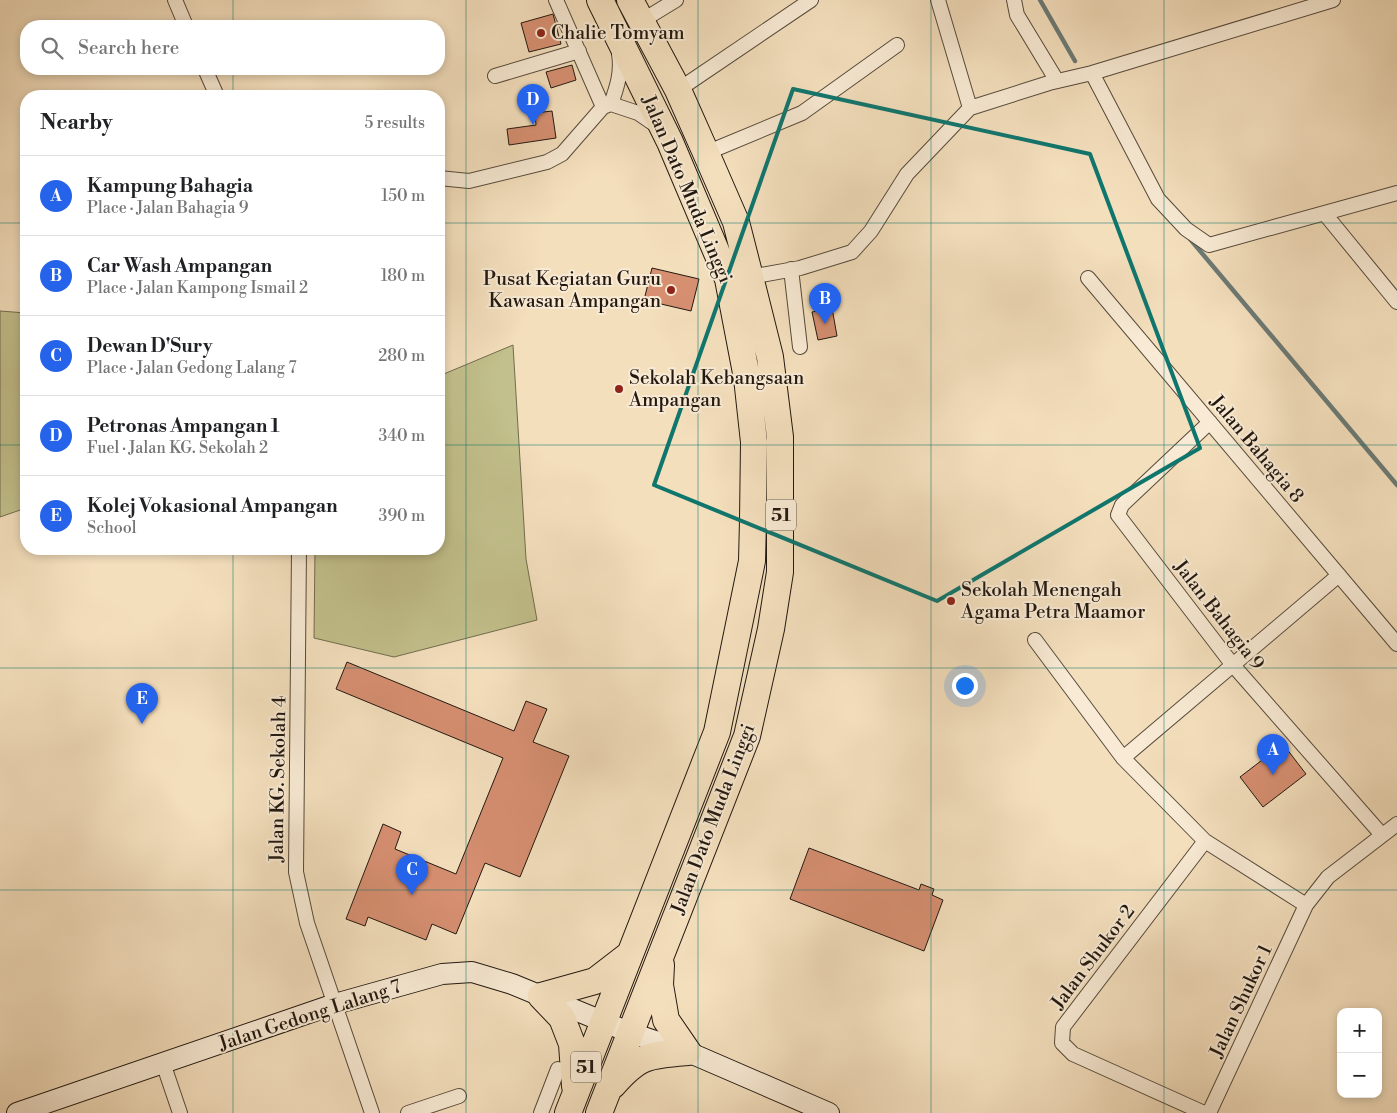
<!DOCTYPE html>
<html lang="en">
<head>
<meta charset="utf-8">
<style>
	:root { --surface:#fff; --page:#f6f6f6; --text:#202124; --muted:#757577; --line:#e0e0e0; --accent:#2563eb }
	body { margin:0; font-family:"Libre Bodoni",serif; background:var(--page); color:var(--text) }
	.controls { position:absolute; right:15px; bottom:15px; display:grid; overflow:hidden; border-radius:10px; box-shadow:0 2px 8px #0003 }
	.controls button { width:45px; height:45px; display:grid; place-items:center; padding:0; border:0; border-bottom:1px solid var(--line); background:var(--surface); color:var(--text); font:25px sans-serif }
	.you { position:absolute; left:964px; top:685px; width:18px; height:18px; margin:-12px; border:4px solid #fff; border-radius:50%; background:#1a73e8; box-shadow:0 0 0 8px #1a73e833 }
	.badge { display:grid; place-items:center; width:32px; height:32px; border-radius:50%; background:var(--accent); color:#fff; font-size:16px; font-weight:700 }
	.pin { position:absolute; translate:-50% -41px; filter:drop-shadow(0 1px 2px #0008) }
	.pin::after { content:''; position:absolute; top:26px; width:18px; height:15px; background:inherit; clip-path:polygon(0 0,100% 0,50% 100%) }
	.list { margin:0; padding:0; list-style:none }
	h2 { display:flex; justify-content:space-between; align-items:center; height:65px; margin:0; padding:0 20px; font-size:21px }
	h2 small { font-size:16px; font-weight:400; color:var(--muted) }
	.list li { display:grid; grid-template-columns:32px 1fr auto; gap:15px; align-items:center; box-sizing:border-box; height:80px; padding:0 20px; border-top:1px solid var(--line) }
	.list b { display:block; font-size:19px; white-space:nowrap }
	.list p { margin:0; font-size:16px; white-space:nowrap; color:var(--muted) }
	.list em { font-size:16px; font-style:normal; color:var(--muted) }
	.icon { flex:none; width:28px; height:28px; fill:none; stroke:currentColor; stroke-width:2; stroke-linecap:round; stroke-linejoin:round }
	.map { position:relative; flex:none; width:1397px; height:1113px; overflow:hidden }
	.search { position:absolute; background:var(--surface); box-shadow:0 2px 8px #0003; left:20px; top:20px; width:425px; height:55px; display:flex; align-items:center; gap:12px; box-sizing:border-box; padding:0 18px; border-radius:20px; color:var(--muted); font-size:19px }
	.panel { position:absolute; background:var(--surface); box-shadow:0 2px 8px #0003; left:20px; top:90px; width:425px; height:465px; border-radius:20px }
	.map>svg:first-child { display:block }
	.green { fill:#c2c08c; stroke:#726c4e }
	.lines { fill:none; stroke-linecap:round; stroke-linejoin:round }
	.stream { stroke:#6c7a75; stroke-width:4.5 }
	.building { fill:#d68f71; stroke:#221810 }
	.street-casing { stroke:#564a3b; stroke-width:16 }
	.secondary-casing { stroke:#221810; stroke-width:22 }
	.highway-casing { stroke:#221810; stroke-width:28 }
	.street { stroke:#f8ead4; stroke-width:14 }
	.secondary { stroke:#f8ead4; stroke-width:20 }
	.highway { stroke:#f4dfbd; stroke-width:26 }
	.marked { fill:none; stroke:#0f766e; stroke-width:4; stroke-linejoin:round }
	.grid { fill:none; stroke:#0f766e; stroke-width:1; stroke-opacity:0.55 }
	.poi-dot { fill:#8f2418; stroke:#f8ead4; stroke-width:2 }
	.labels { text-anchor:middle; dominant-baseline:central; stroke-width:4; stroke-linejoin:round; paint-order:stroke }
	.shield { fill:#f8ead4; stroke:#62574b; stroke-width:1 }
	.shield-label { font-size:18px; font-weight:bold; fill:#221810 }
	.poi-label { font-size:19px; fill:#221810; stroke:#f8ead4; text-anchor:start }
	.street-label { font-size:19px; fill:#221810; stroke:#f8ead4 }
</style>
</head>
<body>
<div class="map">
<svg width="1397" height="1113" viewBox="0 0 1397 1113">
	<rect width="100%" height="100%" fill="#f4dfbd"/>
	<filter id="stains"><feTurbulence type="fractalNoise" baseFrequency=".004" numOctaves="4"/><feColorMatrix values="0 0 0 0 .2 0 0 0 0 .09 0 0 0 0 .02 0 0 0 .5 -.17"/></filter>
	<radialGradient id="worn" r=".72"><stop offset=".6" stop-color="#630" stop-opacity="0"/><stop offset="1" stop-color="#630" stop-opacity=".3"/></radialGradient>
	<path class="green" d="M0,311L26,313V508L0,517Z
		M513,345L526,559L537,620L394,657L314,638L315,549H439V376Z"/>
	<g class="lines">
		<path class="stream" d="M1040,0L1075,61
			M1190,239L1397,485"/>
	</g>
	<path class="building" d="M553,14L561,44L529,52L521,23Z
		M572,65L576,80L551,88L546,72Z
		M552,111L556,138L509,145L507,129L536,125L535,113Z
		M652,268L699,279L691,311L644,300Z
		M832,308L837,336L818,340L812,312Z
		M347,662L514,731L526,701L547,709L533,742L569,756L520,877L485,863L456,934L432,924L426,940L368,917L365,926L346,919L383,824L401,832L395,849L456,874L503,758L336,689Z
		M1283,744L1306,774L1263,807L1240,777Z
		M809,848L919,890L921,884L934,889L932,895L943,900L924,951L790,899Z"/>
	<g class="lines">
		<defs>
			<path id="street" d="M175,0L186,26
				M556,0L603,107
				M938,0L970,108
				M1014,0L1017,15L1057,81
				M640,22L676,0
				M205,69L217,96
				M1092,73L1158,199L1186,229L1209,245L1397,193
				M495,76L579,51
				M678,90L811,0
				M611,104C617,87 622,72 619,54
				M706,153L802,113L897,45
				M439,178L469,181L547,162L562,154L603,107L611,104L638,113L657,126
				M1325,214L1397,302
				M791,269L800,347
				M750,277L800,268L852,252L871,231L907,174L970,108L1049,83L1092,73L1333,0
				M1088,278L1397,644
				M1210,422L1122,505L1118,515L1232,664L1382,835
				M299,549L296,872L307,923L372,1113
				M1035,640L1123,758L1205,841L1306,905
				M1123,758L1339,575
				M163,1063L180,1113
				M408,1113L459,1096
				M541,1113L558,1069
				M1204,1113L1073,1054L1062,1043L1063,1027L1205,841
				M1209,1113L1306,905L1328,877L1397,824"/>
			<path id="secondary" d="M17,1113L335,1004L442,974L472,972L512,984L631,1033L688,1052L829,1113"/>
			<path id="highway" d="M661,965L660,985L666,1020L688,1052
				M613,1085C639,1055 649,1055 688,1052
				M575,1086L572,1044L562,1018L541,996L595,981L630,954
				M568,1113L717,732L752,561L753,520L754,442L747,378L728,279L670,142L600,0
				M599,1113L747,736L771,629L780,572V437L770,357L750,277L736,222L706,153L678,90L630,0"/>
		</defs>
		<use href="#street" class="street-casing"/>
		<use href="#secondary" class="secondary-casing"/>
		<use href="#highway" class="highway-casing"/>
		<use href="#street" class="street"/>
		<use href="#secondary" class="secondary"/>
		<use href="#highway" class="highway"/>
	</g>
	<path class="marked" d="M793,89L1090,154L1200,448L937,601L654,485Z"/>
	<path class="grid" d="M233,0V26M466,0V1113M698,0V1113M931,0V1113M1164,0V1113M233,69V96M0,223H26M439,223H1397M0,445H26M439,445H1397M233,549V1113M0,668H1397M0,890H1397"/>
	<g class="poi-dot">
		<circle cx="541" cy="33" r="5"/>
		<circle cx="671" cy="290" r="5"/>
		<circle cx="619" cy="389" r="5"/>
		<circle cx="951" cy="601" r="5"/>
	</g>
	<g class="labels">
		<g class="shield">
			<rect x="766" y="499.5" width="30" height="31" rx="4"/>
			<rect x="571" y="1051.5" width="30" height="31" rx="4"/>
		</g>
		<g class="shield-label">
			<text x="781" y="515">51</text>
			<text x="586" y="1067">51</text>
		</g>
		<g class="poi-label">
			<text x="551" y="33">Chalie Tomyam</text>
			<text x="661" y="279" text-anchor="end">Pusat Kegiatan Guru<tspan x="661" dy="22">Kawasan Ampangan</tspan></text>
			<text x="629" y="378">Sekolah Kebangsaan<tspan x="629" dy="22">Ampangan</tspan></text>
			<text x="961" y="590">Sekolah Menengah<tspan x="961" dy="22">Agama Petra Maamor</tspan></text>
		</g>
		<g class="street-label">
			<text transform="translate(687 189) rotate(67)">Jalan Dato Muda Linggi</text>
			<text transform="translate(1257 449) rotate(50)">Jalan Bahagia 8</text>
			<text transform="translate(1219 615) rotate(52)">Jalan Bahagia 9</text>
			<text transform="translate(278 779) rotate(-89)">Jalan KG. Sekolah 4</text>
			<text transform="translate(713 819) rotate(-69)">Jalan Dato Muda Linggi</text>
			<text transform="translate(1093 957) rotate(-53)">Jalan Shukor 2</text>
			<text transform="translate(1241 1001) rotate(-65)">Jalan Shukor 1</text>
			<text transform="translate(310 1015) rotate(-18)">Jalan Gedong Lalang 7</text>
		</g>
	</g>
	<rect width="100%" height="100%" filter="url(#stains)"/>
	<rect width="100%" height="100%" fill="url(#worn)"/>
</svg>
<div class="controls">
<button>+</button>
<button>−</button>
</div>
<div class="you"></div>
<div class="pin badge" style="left:1273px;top:775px">A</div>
<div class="pin badge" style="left:825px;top:324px">B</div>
<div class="pin badge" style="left:412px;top:895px">C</div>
<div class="pin badge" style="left:533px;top:125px">D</div>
<div class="pin badge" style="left:142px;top:724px">E</div>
<div class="search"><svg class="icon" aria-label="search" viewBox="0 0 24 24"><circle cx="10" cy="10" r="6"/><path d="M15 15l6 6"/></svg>Search here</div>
<section class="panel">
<h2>Nearby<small>5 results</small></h2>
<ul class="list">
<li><span class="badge">A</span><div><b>Kampung Bahagia</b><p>Place · Jalan Bahagia 9</p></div><em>150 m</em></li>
<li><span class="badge">B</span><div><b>Car Wash Ampangan</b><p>Place · Jalan Kampong Ismail 2</p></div><em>180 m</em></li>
<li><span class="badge">C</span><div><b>Dewan D'Sury</b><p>Place · Jalan Gedong Lalang 7</p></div><em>280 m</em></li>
<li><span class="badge">D</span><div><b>Petronas Ampangan 1</b><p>Fuel · Jalan KG. Sekolah 2</p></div><em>340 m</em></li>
<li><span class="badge">E</span><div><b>Kolej Vokasional Ampangan</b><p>School</p></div><em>390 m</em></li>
</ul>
</section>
</div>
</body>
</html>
